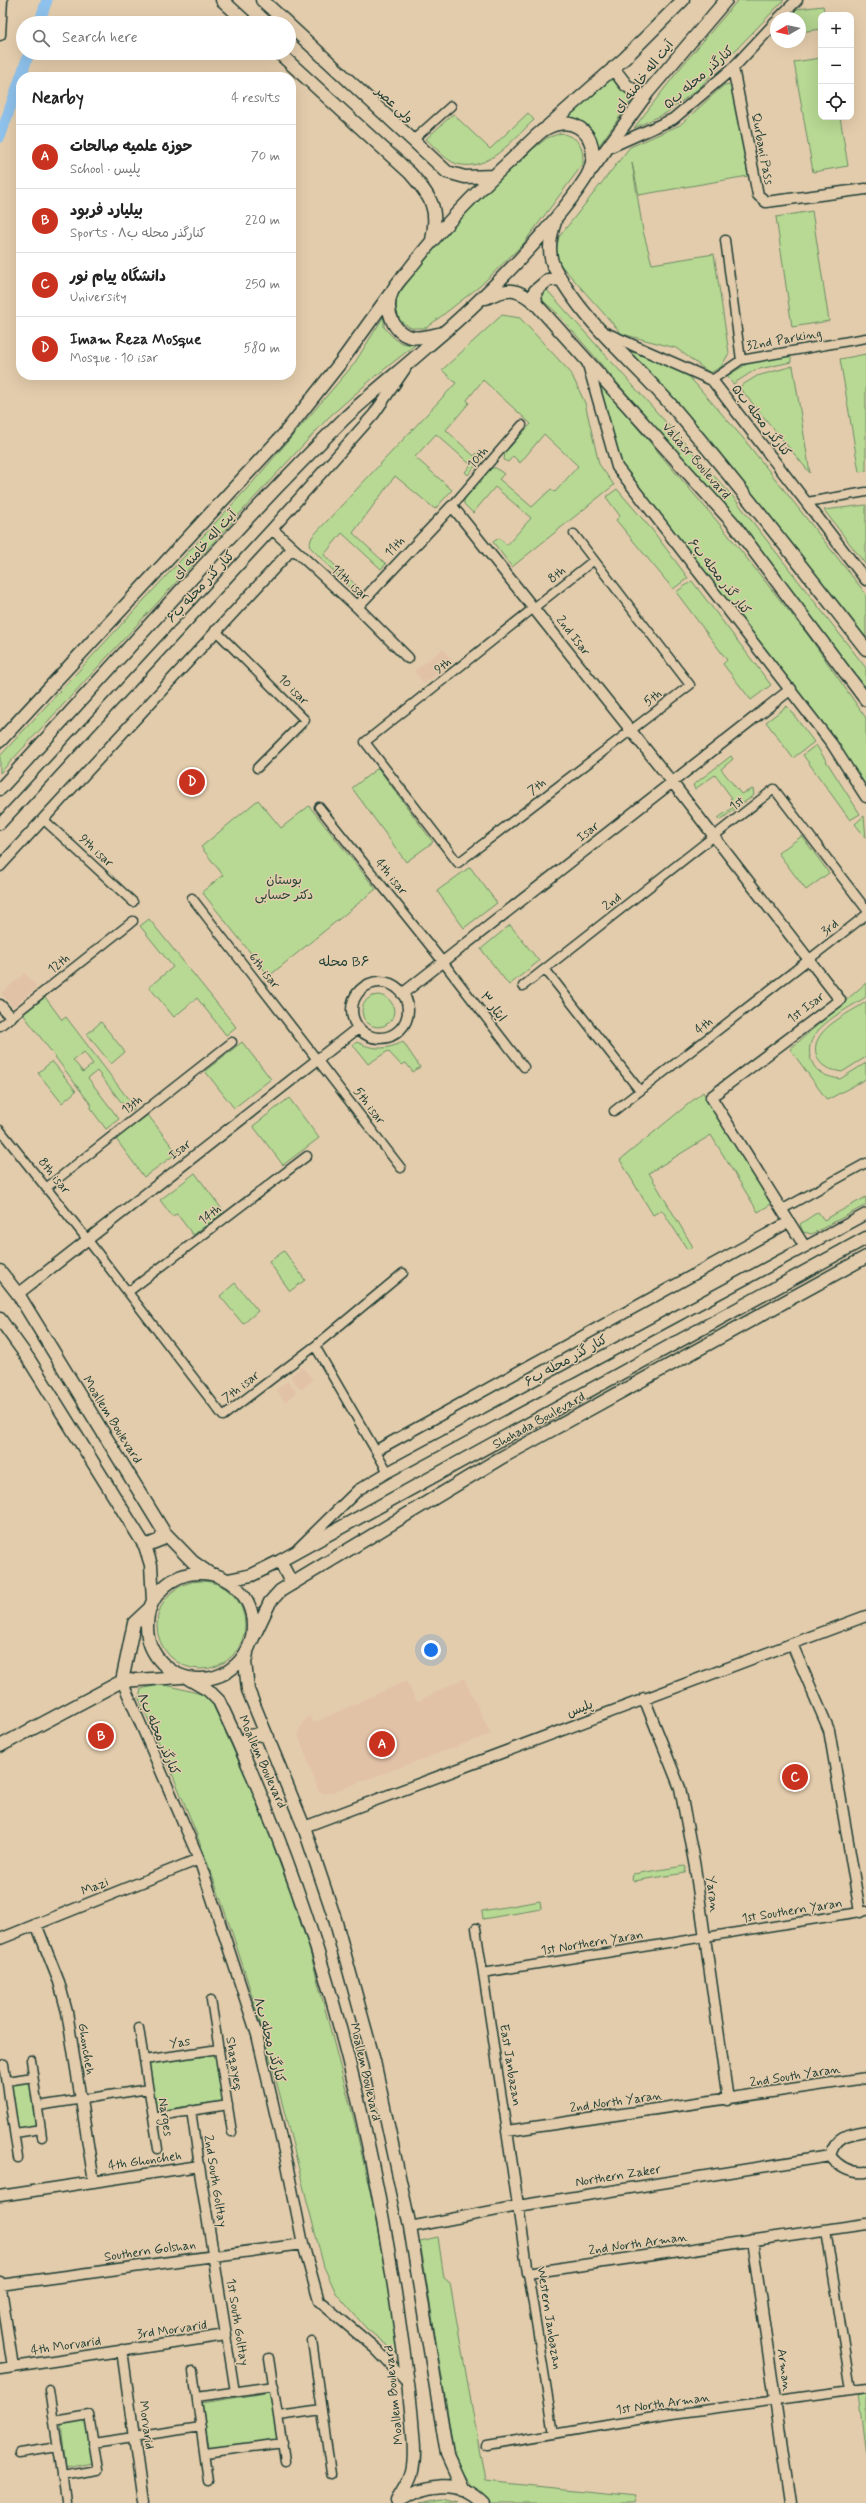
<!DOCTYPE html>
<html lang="en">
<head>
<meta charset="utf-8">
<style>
	:root { --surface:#fff; --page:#f6f6f6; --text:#222; --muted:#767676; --line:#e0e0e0; --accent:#c8321e }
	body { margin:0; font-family:Mynerve,"Playpen Sans Arabic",sans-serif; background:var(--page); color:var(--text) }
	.controls { position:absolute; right:12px; top:12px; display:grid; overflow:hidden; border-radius:8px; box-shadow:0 4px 16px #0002 }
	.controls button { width:36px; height:36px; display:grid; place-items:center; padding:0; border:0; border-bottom:1px solid var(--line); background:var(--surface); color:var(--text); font:20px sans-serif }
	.compass { position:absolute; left:770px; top:12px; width:36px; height:36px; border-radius:50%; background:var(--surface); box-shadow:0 4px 16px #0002; rotate:261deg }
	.you { position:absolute; left:431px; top:1650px; width:14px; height:14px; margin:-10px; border:3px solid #fff; border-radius:50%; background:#1a73e8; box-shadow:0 0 0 6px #1a73e833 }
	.badge { display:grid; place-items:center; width:26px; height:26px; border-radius:50%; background:var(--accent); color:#fff; font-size:13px; font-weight:700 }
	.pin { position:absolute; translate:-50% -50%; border:2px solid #fff; box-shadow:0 1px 4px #0006 }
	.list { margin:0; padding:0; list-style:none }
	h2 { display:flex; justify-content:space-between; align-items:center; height:52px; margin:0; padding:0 16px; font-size:17px }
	h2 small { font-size:13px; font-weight:400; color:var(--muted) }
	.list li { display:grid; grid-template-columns:26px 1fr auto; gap:12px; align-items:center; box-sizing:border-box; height:64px; padding:0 16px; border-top:1px solid var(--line) }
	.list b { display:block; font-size:15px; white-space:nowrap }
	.list p { margin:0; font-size:13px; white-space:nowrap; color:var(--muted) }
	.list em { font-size:13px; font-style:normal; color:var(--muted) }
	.icon { flex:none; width:22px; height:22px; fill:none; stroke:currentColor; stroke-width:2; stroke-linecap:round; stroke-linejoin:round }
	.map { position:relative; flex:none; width:866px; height:2503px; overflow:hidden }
	.search { position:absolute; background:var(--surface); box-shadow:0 4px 16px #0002; left:16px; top:16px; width:280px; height:44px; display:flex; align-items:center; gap:10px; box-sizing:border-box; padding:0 14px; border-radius:22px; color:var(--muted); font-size:15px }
	.panel { position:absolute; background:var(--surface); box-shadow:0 4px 16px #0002; left:16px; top:72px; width:280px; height:308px; border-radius:16px }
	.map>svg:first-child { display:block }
	.built { fill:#e2c2a7 }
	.green { fill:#b7d993; stroke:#6b8b64; fill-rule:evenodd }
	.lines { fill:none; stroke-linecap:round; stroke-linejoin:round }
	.canal { stroke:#8ec1eb; stroke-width:11 }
	.minor-casing { stroke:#1f3d34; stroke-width:11 }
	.tertiary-casing { stroke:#1f3d34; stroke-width:13 }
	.secondary-casing { stroke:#1f3d34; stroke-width:15 }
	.minor { stroke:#e3ccac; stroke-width:8 }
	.tertiary { stroke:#e3ccac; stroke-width:10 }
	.secondary { stroke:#e3ccac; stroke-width:12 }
	.labels { text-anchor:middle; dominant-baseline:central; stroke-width:3; stroke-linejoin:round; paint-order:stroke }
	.street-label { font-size:13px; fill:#1f3d34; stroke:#e3ccac }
	.park-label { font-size:13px; fill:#274539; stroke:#e3ccac }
	.neighbourhood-label { font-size:14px; fill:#1f3d34; stroke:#e3ccac }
</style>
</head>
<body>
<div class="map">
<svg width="866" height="2503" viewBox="0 0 866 2503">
	<rect width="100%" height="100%" fill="#e3ccac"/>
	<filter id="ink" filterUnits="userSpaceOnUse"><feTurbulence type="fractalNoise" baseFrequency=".025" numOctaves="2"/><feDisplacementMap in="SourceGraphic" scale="8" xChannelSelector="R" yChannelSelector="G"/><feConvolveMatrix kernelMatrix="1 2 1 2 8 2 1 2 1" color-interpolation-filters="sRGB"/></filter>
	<g filter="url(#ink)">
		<path class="built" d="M443,649L453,662L424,684L414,671Z
			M25,973L37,987L13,1007L1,993Z
			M302,1367L313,1380L301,1390L290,1376Z
			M287,1381L296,1392L285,1402L276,1390Z
			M464,1678L491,1734L333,1792L325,1794L318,1790L298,1734L303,1722L310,1716L313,1723L406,1681L417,1702Z"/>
		<path class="green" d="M738,0H784L698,89L666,113L634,128L681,67Z
			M823,6L825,15H821V29L800,32V18H786L797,9Z
			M821,58V117H840L848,166L813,172L794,62Z
			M612,78L618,87L634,97L598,147C593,131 584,121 567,117Z
			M732,84L748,176L639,195L632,163L643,231L652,264L714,254L729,353L721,367L710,373L676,348L622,334L558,262L556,250L559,237L630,147L680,125L724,85Z
			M528,113L534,120C514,138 488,173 457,164C445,160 435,147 426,139L453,114L490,149Z
			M561,133C580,139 583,144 583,164L523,244L480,286L426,328H411L400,321L396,309L397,296L423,262L468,210L520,159L547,138Z
			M812,211L829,321L792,327L776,217Z
			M547,290L734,498L866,668V688L745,531L558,314L541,299L543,292Z
			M502,315L520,318L571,373L585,403L599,464L614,485L512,567L493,542L499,538L507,545L531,518L495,487L473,513L464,504C462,494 482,475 490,468H496L504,474L499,479L532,507L551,489L555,492L578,466L544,434L520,463L513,456L508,462L504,460L505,452L531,424L483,380L467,400L469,403L446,430L474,456L480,450L484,455L468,475L465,472L471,465L436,434L415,457L452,490L435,509L395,476L353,533L386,564L381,569L342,533L324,555L360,589L356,594L309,546L312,537L456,383L442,370Z
			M384,316V327C395,340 398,344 415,345L372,379L329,417L0,773V756L253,482L354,364Z
			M630,352L646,354L686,373L743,438L866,594V641L760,504Z
			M791,352V362L755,370L733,384L727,376L750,362Z
			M866,354V471L859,472L840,359Z
			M793,366L810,473L739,387L757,376Z
			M600,384L717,521L808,635L866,718V791L812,711L618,463L599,390Z
			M617,489L653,531L688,578L673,589L616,520L620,516L606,497Z
			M866,505V565L824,510Z
			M692,581L771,685L751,700L723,664L727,660L676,592Z
			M787,706L814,742L793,758L766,722Z
			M816,745L860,814L850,820L803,755Z
			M731,756L733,759L721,769L741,794L753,789L754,795L720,820L718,818L735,806L730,799L732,798L715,775L695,789L693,785Z
			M378,768L433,842L406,862L352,788Z
			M258,800L281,828L309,806L376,889L269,976L202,892L223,875L201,847Z
			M864,816L866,838L855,824Z
			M802,836L829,873L806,890L778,853Z
			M470,867L497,903L464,928L437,891Z
			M149,919L236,1027L226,1035L197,998L174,1017L149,987L173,967L140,926Z
			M510,925L539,961L509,985L481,949Z
			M866,983V997C845,1011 798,1031 812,1062C817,1074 828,1077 840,1079L866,1063V1079L827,1100L790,1049Z
			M362 1011a16 16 0 1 1 32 0a16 16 0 1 1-32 0Z
			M45,997L62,1020L66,1017L135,1108L129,1112L97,1071L88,1078L119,1119L106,1129L90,1108L92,1106L23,1014ZM84,1052L93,1064L83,1072L73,1060Z
			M866,1002V1057L842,1072C832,1070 821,1068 817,1057C807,1031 848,1014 866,1002Z
			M101,1022L125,1052L111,1064L87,1034Z
			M242,1042L271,1079L234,1108L205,1071Z
			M357,1042C373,1050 386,1050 403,1042L420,1067L413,1072L406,1063L401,1065L388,1051L368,1064L353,1045Z
			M52,1061L76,1091L62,1103L38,1073Z
			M703,1092L773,1203L758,1212L711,1135L649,1173L693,1247L687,1249L662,1210L653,1215L620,1160Z
			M289,1098L319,1138L283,1165L253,1126Z
			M148,1115L177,1153L144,1177L116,1139Z
			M195,1173L224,1212L193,1235L177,1214L172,1216L160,1200Z
			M866,1197V1205L812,1234L803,1232L800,1224L818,1212L824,1220Z
			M284,1251L305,1280L290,1291L269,1262Z
			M235,1283L258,1311L243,1324L220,1296Z
			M157 1625a44 44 0 1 1 88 0a44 44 0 1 1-88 0Z
			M162,1684L209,1696L250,1786L285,1870L309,1948L354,2120L372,2200L401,2357L366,2328L336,2293L324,2267C303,2188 285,2109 262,2030C230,1917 189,1806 139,1699L141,1689Z
			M684,1866L686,1867L685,1873L634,1881L632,1879L633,1874Z
			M540,1901L541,1909L483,1919L482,1911Z
			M216,2053L223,2101L156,2111L149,2063Z
			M32,2080L39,2126L16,2130L9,2083Z
			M438,2237L444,2278L450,2283L485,2481L636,2496L634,2503H493C469,2486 465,2481 454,2453L420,2241Z
			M271,2392L278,2439L209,2448L202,2403Z
			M866,2393V2455L858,2394Z
			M86,2420L93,2463L66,2468L61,2424Z
			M443,2499L459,2503H419Z"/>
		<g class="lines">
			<path class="canal" d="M39,23L47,0
				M0,137L29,53"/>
			<defs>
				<path id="minor" d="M412,141L451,106
					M725,240L741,360
					M712,380L741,360L866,338
					M807,502L866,492
					M452,506L522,425
					M574,534L690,685L458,863L365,742L594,560
					M215,630L305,720L257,768
					M319,807L443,962L524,1067
					M43,819L133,902
					M192,898L401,1168
					M545,969L640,1091
					M523,986L774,789L866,909
					M0,1026L133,921
					M614,1111L866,915
					M0,1130L87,1239L223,1416L315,1346L388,1472
					M46,1188L232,1042
					M781,1210L866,1163
					M128,1292L307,1156
					M315,1346L403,1273
					M476,1928L507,2131
					M483,1973L866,1911
					M211,2000L232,2132
					M139,2028L158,2149
					M31,2060L42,2137
					M144,2060L219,2049
					M4,2064L18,2158
					M7,2081L33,2077
					M38,2106L148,2089
					M191,2110L199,2166
					M153,2117L228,2105
					M15,2133L41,2129
					M826,2230L851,2390
					M528,2273L554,2434
					M226,2335L235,2392
					M312,2341L331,2474
					M269,2358L285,2461
					M193,2371L208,2481
					M49,2390L66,2500
					M197,2397L274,2386
					M279,2416L322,2410
					M54,2421L89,2415L98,2470L62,2476
					M93,2443L201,2427
					M487,2445L666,2415L866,2388
					M19,2453L58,2447
					M205,2453L283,2443"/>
				<path id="tertiary" d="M779,18L797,0
					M0,35L2,0
					M733,68L758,195L766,202L866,189
					M606,149L673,119L733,68L776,22
					M601,331L712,380L866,580
					M587,361L617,467L832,744L866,797
					M272,529L357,607L408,658
					M357,607L452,506L672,782L840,1000L711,1097L805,1247
					M0,824L272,529L374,414L405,369
					M0,866L292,549
					M352 1010a28 28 0 1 1 56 0a28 28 0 1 1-56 0Z
					M402,994L791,689
					M0,1005L11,1017
					M18,1294L358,1028
					M377,1450L789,1222
					M298,1549L358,1490L388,1472L866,1214
					M792,1644L829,1730L860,1912
					M122,1681L199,1859L257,2035L287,2164L303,2244L319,2301L376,2349L408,2383
					M644,1698L680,1788L695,1867L728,2100
					M304,1827L866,1616
					M36,1924L59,1982L67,2012L94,2182
					M0,1939L199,1859
					M866,2078L507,2131L528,2273L866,2224
					M866,2131C848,2134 835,2136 830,2156C840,2168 851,2174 866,2172
					M0,2196L199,2166L226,2335L0,2369
					M410,2227L518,2206L830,2156
					M752,2240L790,2503
					M0,2282L13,2367
					M0,2285L303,2244
					M122,2350L143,2503"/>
				<path id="secondary" d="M222,0L247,23
					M262,0L287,23
					M289,25L447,172L465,177L494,176
					M279,53L410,173C431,197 439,208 432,240
					M613,68L626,85L644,98
					M548,126L625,58L683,0
					M592,169L648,92L726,0
					M555,222C550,236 547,254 555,269C584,323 632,360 672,406C739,485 802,567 866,649
					M486,298C508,287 518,288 536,304L733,523L866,700
					M536,304L535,291L548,280L561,279
					M0,741L284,434L341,362L390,294
					M0,789C114,666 224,538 343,420C370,394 400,371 428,346C470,311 509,273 545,231C559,214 575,196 587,176C596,160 595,137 578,127C566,120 552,124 542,131C531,140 520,152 510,161C474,194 441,228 411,267C406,274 396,283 392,292C384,309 393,334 412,337C422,339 433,335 443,333
					M0,1271L18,1294L164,1532L193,1562L210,1574
					M0,1319L28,1358L145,1546L151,1565L153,1601
					M145,1546L160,1540L164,1532
					M280,1561L292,1584
					M147 1626a53 53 0 1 1 106 0a53 53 0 1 1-106 0Z
					M228,1580L252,1575L280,1561L866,1238
					M252,1640L270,1602L280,1591L499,1459L866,1257
					M247,1653L245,1662L248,1690L304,1827L335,1919L374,2061L410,2227L447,2455L463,2490
					M189,1679L208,1690L219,1701C313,1897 367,2098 398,2313C403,2349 409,2384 412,2421C413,2437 416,2455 412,2471C410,2481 402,2492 397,2501
					M122,1681L134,1623L150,1608
					M0,1746L122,1681L181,1677
					M242,1749L249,1736L259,1734L268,1737
					M397,2501C425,2485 459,2477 484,2503"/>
			</defs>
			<use href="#minor" class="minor-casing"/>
			<use href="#tertiary" class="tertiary-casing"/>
			<use href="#secondary" class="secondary-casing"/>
			<use href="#minor" class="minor"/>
			<use href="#tertiary" class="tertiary"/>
			<use href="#secondary" class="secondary"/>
		</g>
	</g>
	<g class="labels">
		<g class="street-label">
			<text transform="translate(644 77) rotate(-52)">آیت اله خامنه ای</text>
			<text transform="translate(699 78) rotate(-41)">کنارگذر محله ب۵</text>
			<text transform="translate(394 105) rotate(43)">ولی عصر</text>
			<text transform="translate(762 149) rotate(79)">Qurbani Pass</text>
			<text transform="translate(784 340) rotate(-10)">32nd Parking</text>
			<text transform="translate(761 421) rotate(52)">کنارگذر محله ب۵</text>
			<text transform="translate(478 458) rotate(-49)">10th</text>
			<text transform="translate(696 461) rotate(49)">Valiasr Boulevard</text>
			<text transform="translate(205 545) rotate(-48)">آیت اله خامنه ای</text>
			<text transform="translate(395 547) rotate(-46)">11th</text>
			<text transform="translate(557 575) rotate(-39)">8th</text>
			<text transform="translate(719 577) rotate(52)">کنار گذر محله ب۶</text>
			<text transform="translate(350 583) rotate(42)">11th isar</text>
			<text transform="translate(201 587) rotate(-47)">کنار گذر محله ب۶</text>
			<text transform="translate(573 636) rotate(52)">2nd Isar</text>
			<text transform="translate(443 666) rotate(-39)">9th</text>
			<text transform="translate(293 690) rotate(45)">10 isar</text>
			<text transform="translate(653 698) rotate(-37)">5th</text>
			<text transform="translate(537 787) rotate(-38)">7th</text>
			<text transform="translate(737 804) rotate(-39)">1st</text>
			<text transform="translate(588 832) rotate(-38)">Isar</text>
			<text transform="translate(96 851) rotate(43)">9th isar</text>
			<text transform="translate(391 877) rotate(51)">4th isar</text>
			<text transform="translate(612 902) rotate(-38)">2nd</text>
			<text transform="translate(830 928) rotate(-38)">3rd</text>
			<text transform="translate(59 964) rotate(-38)">12th</text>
			<text transform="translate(264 971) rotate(52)">6th isar</text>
			<text transform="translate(493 1007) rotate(53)">ایثار ۳</text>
			<text transform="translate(806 1008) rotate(-37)">1st Isar</text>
			<text transform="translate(704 1026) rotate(-38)">4th</text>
			<text transform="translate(132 1105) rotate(-38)">13th</text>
			<text transform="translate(369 1106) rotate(53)">5th isar</text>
			<text transform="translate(180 1150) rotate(-38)">Isar</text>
			<text transform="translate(54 1176) rotate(51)">8th isar</text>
			<text transform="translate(210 1215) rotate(-37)">14th</text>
			<text transform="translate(566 1361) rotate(-29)">کنار گذر محله ب۶</text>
			<text transform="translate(241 1387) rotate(-38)">7th isar</text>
			<text transform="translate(112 1420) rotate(58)">Moallem Boulevard</text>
			<text transform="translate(539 1421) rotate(-29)">Shohada Boulevard</text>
			<text transform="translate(580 1709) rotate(-21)">پلیس</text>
			<text transform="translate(158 1734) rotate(67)">کنارگذر محله ب۸</text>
			<text transform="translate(262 1762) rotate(66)">Moallem Boulevard</text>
			<text transform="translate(95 1887) rotate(-22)">Mazi</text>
			<text transform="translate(712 1894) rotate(83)">Yaran</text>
			<text transform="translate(792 1911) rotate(-9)">1st Southern Yaran</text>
			<text transform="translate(592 1943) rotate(-9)">1st Northern Yaran</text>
			<text transform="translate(269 2040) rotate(75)">کنارگذر محله ب۸</text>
			<text transform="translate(180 2043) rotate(-9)">Yas</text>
			<text transform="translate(86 2049) rotate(81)">Ghoncheh</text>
			<text transform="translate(234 2064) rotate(81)">Shaqayeq</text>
			<text transform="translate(510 2065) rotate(81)">East Janbazan</text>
			<text transform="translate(365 2072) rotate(77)">Moallem Boulevard</text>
			<text transform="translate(795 2076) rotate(-9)">2nd South Yaran</text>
			<text transform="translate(616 2102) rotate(-8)">2nd North Yaran</text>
			<text transform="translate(165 2117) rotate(81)">Narges</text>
			<text transform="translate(145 2161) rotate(-8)">4th Ghoncheh</text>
			<text transform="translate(618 2176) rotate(-9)">Northern Zaker</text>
			<text transform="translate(215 2181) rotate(81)">2nd South GolHay</text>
			<text transform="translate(638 2244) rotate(-8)">2nd North Arman</text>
			<text transform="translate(150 2251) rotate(-8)">Southern Golshan</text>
			<text transform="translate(549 2318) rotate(81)">Western Janbazan</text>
			<text transform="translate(237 2322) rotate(81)">1st South GolHay</text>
			<text transform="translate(172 2330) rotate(-8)">3rd Morvarid</text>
			<text transform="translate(66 2346) rotate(-8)">4th Morvarid</text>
			<text transform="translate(784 2370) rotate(82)">Arman</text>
			<text transform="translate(394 2395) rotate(-96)">Moallem Boulevard</text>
			<text transform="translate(663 2404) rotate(-8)">1st North Arman</text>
			<text transform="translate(146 2425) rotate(82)">Morvarid</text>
		</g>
		<g class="park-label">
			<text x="284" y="880">بوستان<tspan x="284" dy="15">دکتر حسابی</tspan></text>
		</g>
		<g class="neighbourhood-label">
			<text x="344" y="962">محله B۶</text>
		</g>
	</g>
</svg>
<div class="controls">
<button>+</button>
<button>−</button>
<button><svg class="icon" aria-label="locate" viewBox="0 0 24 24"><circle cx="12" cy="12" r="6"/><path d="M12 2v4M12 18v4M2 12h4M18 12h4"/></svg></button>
</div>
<svg class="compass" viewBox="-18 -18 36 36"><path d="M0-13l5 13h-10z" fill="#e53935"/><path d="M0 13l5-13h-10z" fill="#767676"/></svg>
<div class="you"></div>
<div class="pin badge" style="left:382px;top:1744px">A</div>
<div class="pin badge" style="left:101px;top:1736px">B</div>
<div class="pin badge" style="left:795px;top:1777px">C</div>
<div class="pin badge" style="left:192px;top:782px">D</div>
<div class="search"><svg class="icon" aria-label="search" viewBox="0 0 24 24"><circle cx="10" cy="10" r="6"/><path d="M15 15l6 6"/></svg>Search here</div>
<section class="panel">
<h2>Nearby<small>4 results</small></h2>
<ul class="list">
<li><span class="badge">A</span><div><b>حوزه علمیه صالحات</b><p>School · پلیس</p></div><em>70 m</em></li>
<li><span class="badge">B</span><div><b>بیلیارد فربود</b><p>Sports · کنارگذر محله ب۸</p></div><em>220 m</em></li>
<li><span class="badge">C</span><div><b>دانشگاه پیام نور</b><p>University</p></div><em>250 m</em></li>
<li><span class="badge">D</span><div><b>Imam Reza Mosque</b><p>Mosque · 10 isar</p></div><em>580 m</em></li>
</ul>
</section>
</div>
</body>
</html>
